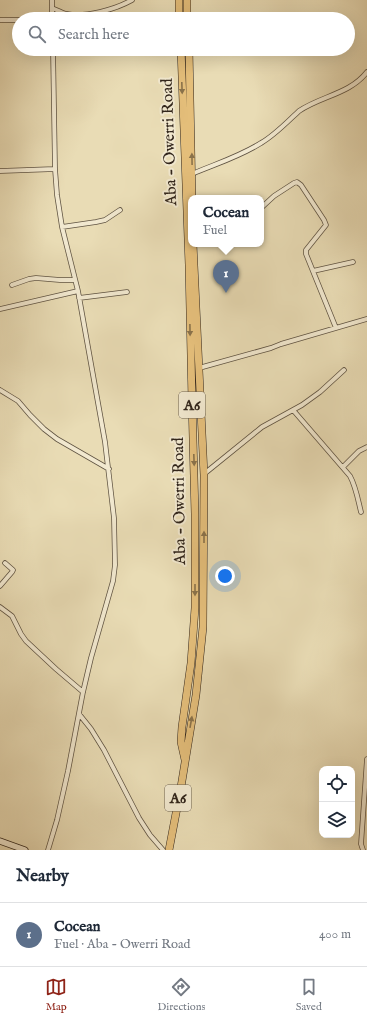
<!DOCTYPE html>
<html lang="en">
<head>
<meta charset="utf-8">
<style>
	:root { --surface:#fff; --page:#f6f6f7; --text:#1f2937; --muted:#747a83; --line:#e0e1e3; --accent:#8f2418 }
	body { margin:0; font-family:"IM FELL English",serif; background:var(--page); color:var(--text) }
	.controls { position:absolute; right:12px; bottom:12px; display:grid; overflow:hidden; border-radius:8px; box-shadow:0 4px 16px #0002 }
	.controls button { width:36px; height:36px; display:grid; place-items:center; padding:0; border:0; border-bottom:1px solid var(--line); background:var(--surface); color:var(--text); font:20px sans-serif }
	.you { position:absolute; left:225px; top:576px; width:14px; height:14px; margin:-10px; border:3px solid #fff; border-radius:50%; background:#1a73e8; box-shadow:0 0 0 6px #1a73e833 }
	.badge { display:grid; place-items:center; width:26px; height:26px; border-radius:50%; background:var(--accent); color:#fff; font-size:13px; font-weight:700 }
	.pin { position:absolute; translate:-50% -33px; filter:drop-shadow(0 1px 2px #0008) }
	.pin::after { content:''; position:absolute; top:21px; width:14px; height:12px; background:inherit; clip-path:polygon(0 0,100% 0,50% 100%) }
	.popup { position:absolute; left:188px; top:195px; width:76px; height:52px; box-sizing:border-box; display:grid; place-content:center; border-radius:8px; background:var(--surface); filter:drop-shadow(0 1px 3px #0005); font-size:13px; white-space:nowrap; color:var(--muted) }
	.popup b { font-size:15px; color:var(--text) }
	.popup::after { content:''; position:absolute; left:50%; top:100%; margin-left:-8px; border:8px solid transparent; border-top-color:var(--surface) }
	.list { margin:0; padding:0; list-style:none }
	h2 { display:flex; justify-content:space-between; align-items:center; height:52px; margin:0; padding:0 16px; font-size:17px }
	h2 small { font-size:13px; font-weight:400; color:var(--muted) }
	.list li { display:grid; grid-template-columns:26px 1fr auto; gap:12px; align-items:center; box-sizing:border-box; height:64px; padding:0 16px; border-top:1px solid var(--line) }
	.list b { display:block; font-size:15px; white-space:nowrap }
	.list p { margin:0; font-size:13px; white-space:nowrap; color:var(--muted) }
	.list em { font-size:13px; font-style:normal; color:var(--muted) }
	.icon { flex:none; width:22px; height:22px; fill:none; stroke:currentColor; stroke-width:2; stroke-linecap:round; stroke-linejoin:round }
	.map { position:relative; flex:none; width:367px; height:850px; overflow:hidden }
	.search { position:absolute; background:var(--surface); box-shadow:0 4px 16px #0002; left:12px; right:12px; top:12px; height:44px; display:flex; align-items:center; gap:10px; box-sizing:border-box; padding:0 14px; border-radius:22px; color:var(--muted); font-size:15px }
	.sheet { height:116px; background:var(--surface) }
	nav { display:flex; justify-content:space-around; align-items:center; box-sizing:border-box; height:56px; border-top:1px solid var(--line); background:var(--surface); font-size:11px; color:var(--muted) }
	nav a { display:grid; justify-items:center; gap:2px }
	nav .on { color:var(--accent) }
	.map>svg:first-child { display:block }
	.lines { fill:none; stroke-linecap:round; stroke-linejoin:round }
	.street-casing { stroke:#5f5342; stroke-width:5.5 }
	.secondary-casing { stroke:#31251b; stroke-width:7 }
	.highway-casing { stroke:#31251b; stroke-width:8 }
	.street { stroke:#f1e8cf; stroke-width:4 }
	.secondary { stroke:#f1e8cf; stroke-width:5.5 }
	.highway { stroke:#e4be7a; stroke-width:7 }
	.oneway { fill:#8a724a }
	.labels { text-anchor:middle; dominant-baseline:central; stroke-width:4; stroke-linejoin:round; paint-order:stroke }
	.shield { fill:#f1e8cf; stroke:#6b6051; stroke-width:1 }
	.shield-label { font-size:15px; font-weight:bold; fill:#31251b }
	.street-label { font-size:16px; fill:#31251b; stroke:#f1e8cf }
</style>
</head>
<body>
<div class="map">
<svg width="367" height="850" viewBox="0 0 367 850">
	<rect width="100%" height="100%" fill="#e9dcb5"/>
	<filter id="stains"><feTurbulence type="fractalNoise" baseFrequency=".005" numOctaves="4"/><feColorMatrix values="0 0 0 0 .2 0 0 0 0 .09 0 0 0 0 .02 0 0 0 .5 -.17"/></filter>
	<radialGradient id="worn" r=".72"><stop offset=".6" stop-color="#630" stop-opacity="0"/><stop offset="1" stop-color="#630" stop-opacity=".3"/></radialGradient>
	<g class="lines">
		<defs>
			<path id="street" d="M52,8C57,10 62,13 67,14C85,18 116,9 132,0
				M31,19L52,18
				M52,19V0
				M0,20H19
				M0,171L55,169
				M192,174C215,164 239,157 261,143C275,135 287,122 299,111C321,96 350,94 367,72
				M261,208L274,196L294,183L297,182L301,185L324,220L326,225L306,250V254L336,328
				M62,227L96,222L105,220L120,210
				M313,271L353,262
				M12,285L29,279L36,278L60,280H75
				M79,298L127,292
				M0,309L78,291
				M199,368L271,348L281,344L367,319
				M0,390L18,401L30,415L44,429L57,439L109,469
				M293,410L350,476C356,487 358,500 361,512
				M343,467L359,451L367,447
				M204,474L262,427L302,405L320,392L344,370
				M0,586L12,572L13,570L5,563
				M0,607L12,616L21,634L26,641L56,669L83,692
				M79,714L91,729L104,750L139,818L150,835L163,850
				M48,850L57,820L68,771L83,692L91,658L113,581L115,565L114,518L105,442L78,291L62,227L57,195L55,169L53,49
				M363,850L361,844L367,759"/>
			<path id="secondary" d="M0,841L25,850"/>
			<path id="highway" d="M179,0V19
				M187,0V19
				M181,49L189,265L192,401L195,514V608L191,663L182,727L181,742L185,760
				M189,49L192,198
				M169,850L181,787L196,695L203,627L204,475L193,244"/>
		</defs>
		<use href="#street" class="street-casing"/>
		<use href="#secondary" class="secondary-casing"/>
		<use href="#highway" class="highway-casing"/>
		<use href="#street" class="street"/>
		<use href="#secondary" class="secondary"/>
		<use href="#highway" class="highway"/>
	</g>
	<defs><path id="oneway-solid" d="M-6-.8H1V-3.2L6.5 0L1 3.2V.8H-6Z"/></defs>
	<g class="oneway">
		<use href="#oneway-solid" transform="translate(182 88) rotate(88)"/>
		<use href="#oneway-solid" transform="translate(192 159) rotate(-91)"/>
		<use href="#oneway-solid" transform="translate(190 330) rotate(89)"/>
		<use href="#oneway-solid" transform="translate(194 460) rotate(88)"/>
		<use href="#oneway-solid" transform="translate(204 537) rotate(-90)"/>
		<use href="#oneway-solid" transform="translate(195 590) rotate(90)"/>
		<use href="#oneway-solid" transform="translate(191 722) rotate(-80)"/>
	</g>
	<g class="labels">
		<g class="shield">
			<rect x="179" y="392" width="26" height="26" rx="3"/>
			<rect x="165" y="785" width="26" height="26" rx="3"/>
		</g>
		<g class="shield-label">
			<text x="192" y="405">A6</text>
			<text x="178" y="798">A6</text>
		</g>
		<g class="street-label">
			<text transform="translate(170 142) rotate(-92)">Aba - Owerri Road</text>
			<text transform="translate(180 501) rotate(-91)">Aba - Owerri Road</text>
		</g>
	</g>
	<rect width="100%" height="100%" filter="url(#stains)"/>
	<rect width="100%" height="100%" fill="url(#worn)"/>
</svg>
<div class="controls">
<button><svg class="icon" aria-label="locate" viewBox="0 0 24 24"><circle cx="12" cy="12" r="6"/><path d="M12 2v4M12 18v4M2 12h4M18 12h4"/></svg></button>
<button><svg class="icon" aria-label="layers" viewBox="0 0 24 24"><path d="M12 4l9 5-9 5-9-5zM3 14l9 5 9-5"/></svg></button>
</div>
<div class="you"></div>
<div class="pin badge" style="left:226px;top:293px;background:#5c6f8a">1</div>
<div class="popup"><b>Cocean</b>Fuel</div>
<div class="search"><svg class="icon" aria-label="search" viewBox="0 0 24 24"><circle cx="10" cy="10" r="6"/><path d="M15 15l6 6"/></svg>Search here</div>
</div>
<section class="sheet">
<h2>Nearby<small></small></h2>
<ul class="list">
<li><span class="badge" style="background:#5c6f8a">1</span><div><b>Cocean</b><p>Fuel · Aba - Owerri Road</p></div><em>400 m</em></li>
</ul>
</section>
<nav>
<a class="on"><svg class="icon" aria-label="map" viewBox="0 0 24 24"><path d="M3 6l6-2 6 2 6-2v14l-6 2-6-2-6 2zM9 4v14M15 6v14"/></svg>Map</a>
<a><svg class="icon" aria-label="directions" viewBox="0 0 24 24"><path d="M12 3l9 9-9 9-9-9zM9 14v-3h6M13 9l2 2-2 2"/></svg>Directions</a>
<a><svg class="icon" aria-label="saved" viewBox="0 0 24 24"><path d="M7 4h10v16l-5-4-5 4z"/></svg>Saved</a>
</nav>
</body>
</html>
